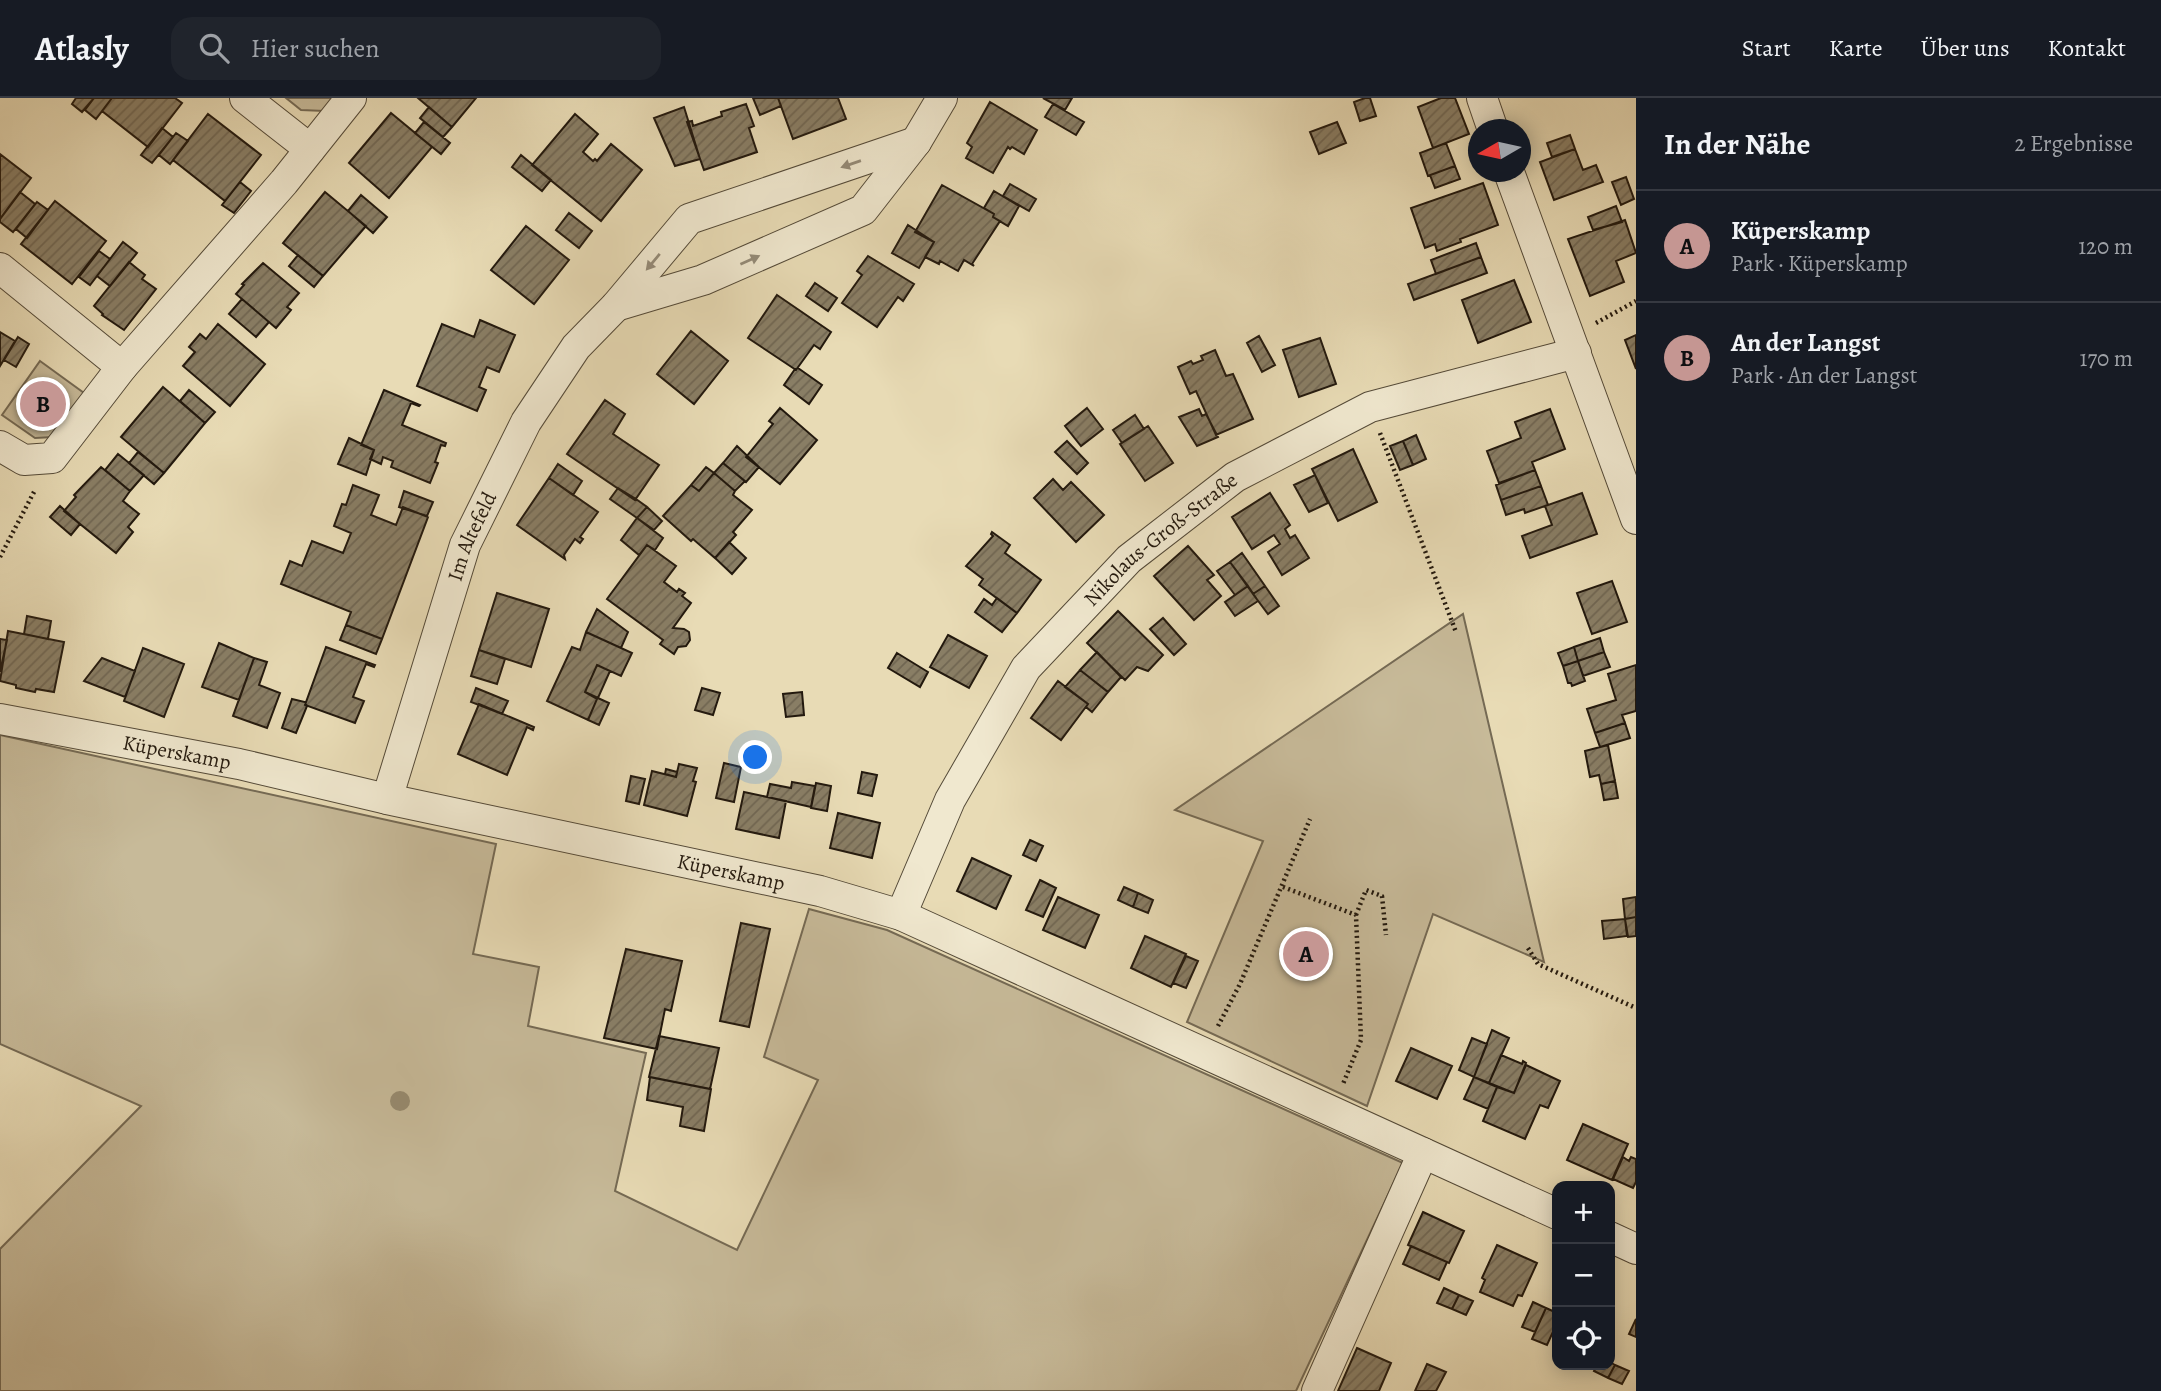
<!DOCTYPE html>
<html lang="de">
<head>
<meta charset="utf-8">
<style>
	:root { --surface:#171b24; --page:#20242c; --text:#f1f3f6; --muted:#9ea1a6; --line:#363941; --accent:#c59692 }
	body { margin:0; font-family:Alegreya,serif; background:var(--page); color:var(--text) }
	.controls { position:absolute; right:21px; bottom:21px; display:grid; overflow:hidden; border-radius:14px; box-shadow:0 4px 18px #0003 }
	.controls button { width:63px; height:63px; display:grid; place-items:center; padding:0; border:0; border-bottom:2px solid var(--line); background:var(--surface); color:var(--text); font:35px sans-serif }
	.compass { position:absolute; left:1468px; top:21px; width:63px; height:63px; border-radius:50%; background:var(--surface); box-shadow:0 4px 18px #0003; rotate:261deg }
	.you { position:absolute; left:756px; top:660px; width:24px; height:24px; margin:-18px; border:5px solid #fff; border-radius:50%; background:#1a73e8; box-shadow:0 0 0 10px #1a73e833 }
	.badge { display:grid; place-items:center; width:46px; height:46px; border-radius:50%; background:var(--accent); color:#111; font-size:23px; font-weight:700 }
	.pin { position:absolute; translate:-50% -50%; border:4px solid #fff; box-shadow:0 2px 7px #0006 }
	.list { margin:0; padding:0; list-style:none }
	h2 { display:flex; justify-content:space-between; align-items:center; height:91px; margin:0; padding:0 28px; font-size:30px }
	h2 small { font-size:23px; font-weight:400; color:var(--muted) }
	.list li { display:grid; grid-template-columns:46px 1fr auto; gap:21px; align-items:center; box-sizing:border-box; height:112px; padding:0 28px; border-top:2px solid var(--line) }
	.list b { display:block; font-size:26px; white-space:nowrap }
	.list p { margin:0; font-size:23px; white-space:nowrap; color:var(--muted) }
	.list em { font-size:23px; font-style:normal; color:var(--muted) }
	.icon { flex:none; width:38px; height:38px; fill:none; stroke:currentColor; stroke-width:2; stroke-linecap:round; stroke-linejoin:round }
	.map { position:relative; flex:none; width:1636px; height:1293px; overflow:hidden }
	header { display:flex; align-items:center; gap:42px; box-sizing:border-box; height:98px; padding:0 35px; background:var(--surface); border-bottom:2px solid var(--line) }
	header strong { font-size:33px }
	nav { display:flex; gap:38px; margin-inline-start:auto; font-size:24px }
	.search { width:490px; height:63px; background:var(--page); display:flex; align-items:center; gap:18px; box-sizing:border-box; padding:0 24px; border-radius:21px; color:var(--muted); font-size:26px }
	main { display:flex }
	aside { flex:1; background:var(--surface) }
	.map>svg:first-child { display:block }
	.green { fill:#c7ba99; stroke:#756a54; stroke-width:2 }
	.building { fill:url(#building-hatch); stroke:#23190e; stroke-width:2 }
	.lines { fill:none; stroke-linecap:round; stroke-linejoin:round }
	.street-casing { stroke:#544a38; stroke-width:32 }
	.path { stroke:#23190e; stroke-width:4.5; stroke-dasharray:2 3.5; stroke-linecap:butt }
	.street { stroke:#f0e8cf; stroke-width:30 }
	.tree { fill:#978b70 }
	.oneway { fill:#948b78 }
	.labels { text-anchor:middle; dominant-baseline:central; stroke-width:6; stroke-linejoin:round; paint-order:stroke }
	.street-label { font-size:21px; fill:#23190e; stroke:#f0e8cf }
</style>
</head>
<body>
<header>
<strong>Atlasly</strong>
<div class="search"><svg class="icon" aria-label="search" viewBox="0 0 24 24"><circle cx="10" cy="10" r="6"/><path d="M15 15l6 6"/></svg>Hier suchen</div>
<nav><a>Start</a><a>Karte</a><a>Über uns</a><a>Kontakt</a></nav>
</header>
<main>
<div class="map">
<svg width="1636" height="1293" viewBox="0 0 1636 1293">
	<defs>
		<pattern id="building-hatch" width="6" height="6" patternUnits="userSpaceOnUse" patternTransform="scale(1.75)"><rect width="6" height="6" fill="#897e65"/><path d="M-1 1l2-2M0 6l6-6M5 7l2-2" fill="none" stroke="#706652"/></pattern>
	</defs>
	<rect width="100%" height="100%" fill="#e8dbb5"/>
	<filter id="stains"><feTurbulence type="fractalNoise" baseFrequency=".00286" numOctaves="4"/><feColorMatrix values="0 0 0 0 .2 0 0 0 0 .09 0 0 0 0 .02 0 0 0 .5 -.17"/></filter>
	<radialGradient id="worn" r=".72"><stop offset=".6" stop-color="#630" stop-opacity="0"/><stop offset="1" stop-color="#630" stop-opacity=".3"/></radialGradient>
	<path class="green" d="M286,0H335L325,13L301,12Z
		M40,263L84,295L53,339L35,340L2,317Z
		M1463,516L1544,864L1433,816L1367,1008L1187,924L1263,743L1175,712Z
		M0,637L496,746L473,856L539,869L528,928L646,955L615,1093L737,1152L818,982L764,959L809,811L887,832L1403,1065L1296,1293H0V1151L141,1008L0,946Z"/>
	<path class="building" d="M76,0H94L82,14L72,6Z
		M94,0H112L96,21L85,12Z
		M112,0H175L182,5L148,49L102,13Z
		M418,0H476L452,29Z
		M753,0H778L781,8L760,17Z
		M778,0H838L846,21L793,41Z
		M1043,0H1072L1065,12Z
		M1365,0H1370L1376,18L1360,23L1354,4Z
		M1441,0H1455L1469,36L1433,50L1418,9Z
		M990,4L1037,32L1024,56L1012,49L1010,51L1008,49L993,75L966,60L972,49L967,45Z
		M746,6L754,28L749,30L757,54L704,72L687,24L692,23L693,28L722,18L721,14Z
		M1053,6L1084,24L1076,37L1045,19Z
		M429,9L452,29L443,39L420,20Z
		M684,9L700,61L675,68L654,20Z
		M391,15L432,49L389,100L349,65Z
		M208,16L261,57L225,103L173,62Z
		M575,16L598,36L583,54L593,63L595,61L597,63L611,46L642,72L601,123L532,67Z
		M424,24L450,45L441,56L415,35Z
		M1337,24L1346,45L1319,56L1310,34Z
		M162,30L173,39L152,65L141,57Z
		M176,35L188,43L170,66L159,57Z
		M1570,37L1575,51L1552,59L1547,45Z
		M1446,45L1455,68L1428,78L1420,55Z
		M1575,51L1583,72L1596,67L1603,84L1554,102L1540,64Z
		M0,56L31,80L0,121Z
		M521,57L551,82L542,93L512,69Z
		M1455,68L1460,81L1435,90L1430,77Z
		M1626,79L1634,101L1621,107L1612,84Z
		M240,84L251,93L234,115L222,107Z
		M1483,85L1498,127L1460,141L1461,144L1437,153L1435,146L1425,150L1411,110Z
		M1010,86L1036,101L1029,113L1003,98Z
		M942,87L994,116L993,119L1000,123L972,166L974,168L964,162L958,173L940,163L939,166L925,159L934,144L915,134Z
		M994,93L1019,108L1008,128L993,119L994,116L984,110Z
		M20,94L35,106L13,134L0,124V121Z
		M325,94L366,128L323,178L283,145Z
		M361,97L387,119L373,135L348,113Z
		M55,103L106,143L72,186L21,146Z
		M37,104L48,112L27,140L16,131Z
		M1616,108L1622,124L1593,132L1588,119Z
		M569,115L592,133L579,150L556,132Z
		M1625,122L1636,155L1616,163L1624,184L1590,198L1568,141Z
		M908,127L934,144L919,170L892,155Z
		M526,128L569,162L534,206L491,172Z
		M123,144L137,155L110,188L97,178Z
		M1476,145L1481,159L1436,176L1431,162Z
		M99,153L110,161L90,187L79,179Z
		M298,157L323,178L314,189L289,168Z
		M868,158L914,186L903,203L898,199L877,229L842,205L862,177L857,173Z
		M1481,159L1487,175L1414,202L1408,186Z
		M129,164L145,177L142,181L156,191L124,232L102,217L103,216L94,208Z
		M263,165L299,195L287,209L291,212L276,230L236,196L244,187L242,186Z
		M1514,182L1531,224L1478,245L1462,202Z
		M815,185L837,200L828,213L806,198Z
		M777,197L831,234L820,251L814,247L796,272L748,240Z
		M242,201L269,224L256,239L229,216Z
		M480,222L515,237L499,274L487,269L479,289L486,292L477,313L417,288L442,226L474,239Z
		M218,226L265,266L230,308L183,268L195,254L189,249L200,236L206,241Z
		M691,233L728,263L694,306L657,276Z
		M0,234L15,243L0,268Z
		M1636,237V271L1625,242Z
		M1259,238L1275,267L1262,274L1247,245Z
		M18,239L29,246L16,269L4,262Z
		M1320,240L1336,286L1299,299L1283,252Z
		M1215,252L1226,278L1233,276L1253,321L1216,337L1196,293L1190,296L1178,269L1191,263L1193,266L1203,262L1201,258Z
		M798,270L822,287L809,306L784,287L795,271Z
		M163,289L205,325L164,375L121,339Z
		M189,292L215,314L205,325L180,303Z
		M384,292L420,307L419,308L411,305L402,327L446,345L445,348L441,347L435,364L438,365L430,385L391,369L393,363L383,359L381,366L370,361L374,352L361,347Z
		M605,302L625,316L613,336L659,367L635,402L567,356Z
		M780,310L817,342L780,386L746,359L773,326L769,323Z
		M1087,310L1103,331L1081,348L1065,328Z
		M1199,311L1202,318L1206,316L1218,339L1197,348L1179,319Z
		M1550,311L1565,351L1532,364L1535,372L1499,385L1487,353L1521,340L1515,324Z
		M1135,317L1144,331L1122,345L1113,332Z
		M1148,328L1173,365L1145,383L1120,346Z
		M1416,337L1426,361L1413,367L1403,343Z
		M349,340L374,352L366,377L338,366Z
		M1067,343L1088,365L1077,376L1055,354Z
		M1403,343L1413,367L1400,372L1390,348Z
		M737,348L759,369L746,384L723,365Z
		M1353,351L1377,404L1338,423L1312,371Z
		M138,354L164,375L154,386L129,365Z
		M118,356L144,377L130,393L105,372Z
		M723,365L745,383L735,393L714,375Z
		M558,366L582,383L573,397L549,380Z
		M101,369L130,393L123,403L139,416L128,429L133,434L116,455L64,413L76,399L74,397Z
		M706,369L714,375L699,393L691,387Z
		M1535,372L1541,388L1501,402L1496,387Z
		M714,375L735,393L733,397L752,412L733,434L736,437L715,460L693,441L691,443L663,418L691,387L699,393Z
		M1315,377L1328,405L1309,414L1294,387Z
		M549,380L598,414L580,439L583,441L580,445L575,441L564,457L565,461L517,427Z
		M1053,381L1063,392L1071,384L1104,417L1076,444L1034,400Z
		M353,387L379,397L371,417L396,427L403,409L428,419L382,541L346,527L351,514L281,486L290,463L302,468L312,443L343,455L351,435L334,428L342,406L346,407Z
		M1541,388L1548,407L1525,415L1524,411L1506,417L1501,402Z
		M618,390L636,401L647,409L637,420L610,401Z
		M404,393L433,404L427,418L399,409Z
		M1270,395L1290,427L1285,431L1290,440L1295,437L1309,460L1282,477L1268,454L1280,446L1274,437L1252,451L1232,419Z
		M1582,395L1597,436L1530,460L1522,438L1552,427L1545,408Z
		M60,408L80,426L71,437L50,419Z
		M647,409L662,423L654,432L637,420Z
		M637,420L663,440L655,452L647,447L639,457L621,442Z
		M992,434L1010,447L1005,455L1041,482L1017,515L979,487L983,481L966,468L993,438L991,436Z
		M729,444L746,460L732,476L715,460Z
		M647,447L676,468L664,484L677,494L679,491L685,495L682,498L691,505L673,530L684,531L689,534L690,542L686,548L678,549L674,556L660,546L663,542L607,501Z
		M1188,448L1214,477L1207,482L1221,498L1194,522L1154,478Z
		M1242,455L1265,488L1253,496L1230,464Z
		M1230,464L1248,488L1235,497L1217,473Z
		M1612,483L1627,524L1592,536L1577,495Z
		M1248,488L1258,503L1235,518L1225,504Z
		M1265,488L1279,508L1268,516L1253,496Z
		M497,495L549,511L531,569L479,552Z
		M997,500L1017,515L1002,534L975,514L984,501L992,507Z
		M597,511L628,534L621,550L586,534Z
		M1118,513L1163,557L1148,573L1137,569L1125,582L1087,545Z
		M27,518L51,523L48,541L24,536Z
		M1163,520L1186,546L1174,557L1150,531Z
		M346,527L382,541L376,556L340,542Z
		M8,533L64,544L54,594L36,591L35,594L16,590V587L0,583Z
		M586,534L632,555L621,578L597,567L585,594L597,601L588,622L547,603L572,549L580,552Z
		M948,537L987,558L969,590L930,569Z
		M1600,540L1604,554L1578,563L1574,549Z
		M0,541L7,542L0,574Z
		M219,545L254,560L239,602L202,589Z
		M326,549L375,567L374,569L366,566L353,599L364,603L355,625L305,607Z
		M1574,549L1578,563L1563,568L1558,555Z
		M143,550L184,566L164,619L124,603Z
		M479,552L505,561L497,586L471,578Z
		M1097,554L1121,579L1108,594L1080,572Z
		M1604,554L1610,569L1583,578L1578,563Z
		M897,555L928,574L920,589L888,570Z
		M102,560L135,573L125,599L84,583Z
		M254,560L267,564L259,587L280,595L267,630L233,618Z
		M1578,563L1585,583L1572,588L1571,585H1568L1563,568Z
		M597,567L610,573L598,600L585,594Z
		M1636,567V613L1622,617L1625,625L1595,635L1587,611L1616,602L1608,576Z
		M1080,572L1108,594L1092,614L1086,609L1088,606L1065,589Z
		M1058,583L1088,606L1061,642L1031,620Z
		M476,590L508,603L502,616L471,604Z
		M702,590L720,595L713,617L695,612Z
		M802,594L804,617L786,619L783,596Z
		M589,596L609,605L599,627L588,622L597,601Z
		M292,601L305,604L307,608L296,635L282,630Z
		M479,606L534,629L533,632L527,629L507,677L458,656Z
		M1625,625L1630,640L1600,649L1595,635Z
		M1608,647L1615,683L1601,686L1599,677L1590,679L1585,653Z
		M724,665L741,669L734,704L716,700Z
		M679,666L697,670L693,683L696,684L687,718L644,707L652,673L676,679Z
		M666,671L677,674L676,679L665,676Z
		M862,674L877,677L872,698L858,695Z
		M631,678L645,681L639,706L626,703Z
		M1615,683L1618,700L1604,702L1601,686Z
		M792,684L815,688L811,709L767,699L770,686L791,690Z
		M816,685L831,688L827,713L811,710Z
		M744,694L786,703L779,740L736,731Z
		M838,715L880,725L872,760L830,750Z
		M1030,742L1043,748L1036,763L1023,757Z
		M972,760L1011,778L996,811L957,793Z
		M1040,782L1056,790L1043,819L1026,812Z
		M1124,789L1138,795L1133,809L1118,802Z
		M1138,795L1153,802L1148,815L1133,809Z
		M1058,799L1099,817L1085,850L1043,832Z
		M1636,799V819L1625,821L1623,801Z
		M1636,819V838L1628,839L1625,821Z
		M1625,821L1627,838L1604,841L1602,823Z
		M741,825L770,831L749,929L720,923Z
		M1145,838L1186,856L1171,889L1131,870Z
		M626,851L682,863L671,913L665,911L657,951L604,940Z
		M1186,858L1198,863L1186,890L1173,885Z
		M1492,932L1509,940L1489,985L1474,979Z
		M659,938L719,950L710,991L649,979Z
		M1472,940L1487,946L1474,979L1459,972Z
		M1411,950L1452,968L1437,1001L1396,983Z
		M1501,957L1522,966L1523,963L1526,965L1514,995L1489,985Z
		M1526,967L1560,983L1548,1010L1540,1007L1525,1041L1483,1023L1497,989L1514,995Z
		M650,979L711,991L704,1033L680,1028L683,1009L647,1002Z
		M1474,979L1497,989L1488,1011L1464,1001Z
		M1583,1026L1628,1046L1612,1082L1567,1062Z
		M1623,1059L1629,1063L1631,1059L1636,1061V1084L1633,1090L1613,1081Z
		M1423,1114L1464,1133L1449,1165L1408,1147Z
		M1497,1147L1537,1165L1522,1198L1518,1197L1513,1208L1480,1194L1485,1182L1482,1180Z
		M1411,1148L1447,1164L1439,1182L1403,1166Z
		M1444,1190L1459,1197L1452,1211L1437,1205Z
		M1459,1197L1473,1203L1466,1217L1452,1211Z
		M1533,1204L1546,1210L1535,1234L1522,1229Z
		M1546,1210L1557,1215V1225L1547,1247L1532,1241Z
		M1636,1221V1239L1629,1236Z
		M1357,1250L1391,1265L1379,1293H1338Z
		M1610,1264L1615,1267L1608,1280L1594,1273L1597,1267H1610Z
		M1427,1266L1446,1274L1436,1293H1415Z
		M1615,1267L1629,1273L1622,1286L1608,1280Z"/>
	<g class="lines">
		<defs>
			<g id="street">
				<path d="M245,0L310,51"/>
				<path d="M1482,0L1493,32"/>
				<path d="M1509,74L1636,421"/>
				<path d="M0,170L122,269"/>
				<path d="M616,208L703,182L863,112L916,44L942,0"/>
				<path d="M0,348L24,362L52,360L122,269L284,84L351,0"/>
				<path id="s1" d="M0,621L239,666L387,701L820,793L901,817L1557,1116"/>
				<path id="s2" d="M387,701L465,447L526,324L576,249L616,208L689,121L916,44"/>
				<path id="s3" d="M901,817L950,702L1026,570L1129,461L1235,379L1370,309L1576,255"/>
				<path d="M1610,1139L1636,1151"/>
				<path d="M1317,1293L1423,1055"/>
			</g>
		</defs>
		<use href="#street" class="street-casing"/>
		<path class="path" d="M1596,225L1636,203
			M1380,335L1456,534
			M0,459L35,392
			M1283,789L1356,817L1361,942L1343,986
			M1356,817L1366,792L1382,798L1386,837
			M1528,850L1538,866L1636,910
			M1218,928L1240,886L1310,721"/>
		<use href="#street" class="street"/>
	</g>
	<circle class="tree" cx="400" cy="1003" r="10"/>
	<defs><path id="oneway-solid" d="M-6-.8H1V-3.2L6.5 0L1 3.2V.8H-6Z" transform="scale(1.75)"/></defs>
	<g class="oneway">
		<use href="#oneway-solid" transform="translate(851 66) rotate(161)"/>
		<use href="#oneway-solid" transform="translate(750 162) rotate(-24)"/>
		<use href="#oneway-solid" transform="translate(653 164) rotate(130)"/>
	</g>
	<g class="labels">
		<g class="street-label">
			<text stroke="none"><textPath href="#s2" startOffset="276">Im Altefeld</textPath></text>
			<text stroke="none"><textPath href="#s3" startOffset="464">Nikolaus-Groß-Straße</textPath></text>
			<text stroke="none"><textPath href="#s1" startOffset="180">Küperskamp</textPath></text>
			<text stroke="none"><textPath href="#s1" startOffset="747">Küperskamp</textPath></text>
		</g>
	</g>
	<rect width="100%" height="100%" filter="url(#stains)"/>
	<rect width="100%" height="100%" fill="url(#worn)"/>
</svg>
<div class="controls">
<button>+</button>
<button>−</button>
<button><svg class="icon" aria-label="locate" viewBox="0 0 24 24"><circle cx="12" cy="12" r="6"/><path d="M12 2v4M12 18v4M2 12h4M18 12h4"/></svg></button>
</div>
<svg class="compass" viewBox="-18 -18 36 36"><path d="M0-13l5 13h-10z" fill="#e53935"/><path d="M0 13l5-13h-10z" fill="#9ea1a6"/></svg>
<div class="you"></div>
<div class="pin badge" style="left:1306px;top:856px">A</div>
<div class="pin badge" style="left:43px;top:306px">B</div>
</div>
<aside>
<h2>In der Nähe<small>2 Ergebnisse</small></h2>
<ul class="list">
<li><span class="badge">A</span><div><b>Küperskamp</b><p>Park · Küperskamp</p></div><em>120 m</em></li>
<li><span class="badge">B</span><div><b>An der Langst</b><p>Park · An der Langst</p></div><em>170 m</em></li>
</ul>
</aside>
</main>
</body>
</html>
